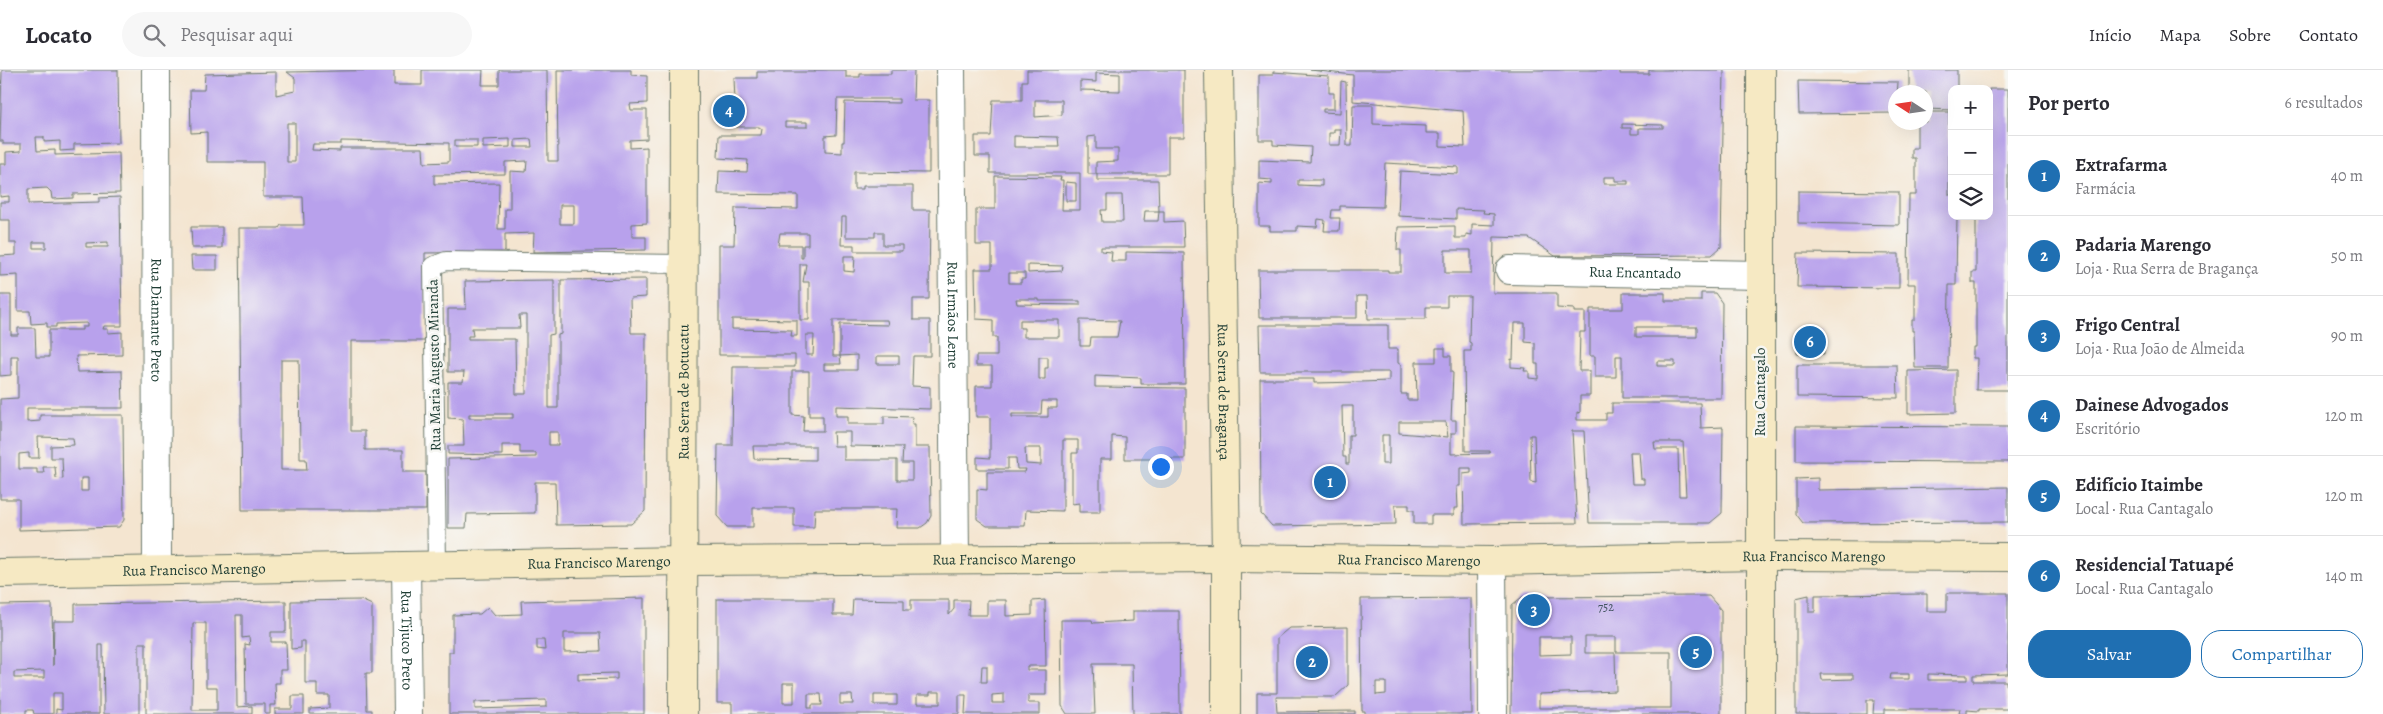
<!DOCTYPE html>
<html lang="pt">
<head>
<meta charset="utf-8">
<style>
	:root { --surface:#fff; --page:#f7f7f7; --text:#2b2b33; --muted:#7c7c81; --line:#e1e1e2; --accent:#1f6fb2 }
	body { margin:0; font-family:Alegreya,serif; background:var(--page); color:var(--text) }
	.controls { position:absolute; right:15px; top:15px; display:grid; overflow:hidden; border-radius:10px; box-shadow:0 5px 20px #0002 }
	.controls button { width:45px; height:45px; display:grid; place-items:center; padding:0; border:0; border-bottom:1px solid var(--line); background:var(--surface); color:var(--text); font:25px sans-serif }
	.compass { position:absolute; left:1888px; top:15px; width:45px; height:45px; border-radius:50%; background:var(--surface); box-shadow:0 5px 20px #0002; rotate:282deg }
	.you { position:absolute; left:1160px; top:396px; width:18px; height:18px; margin:-12px; border:4px solid #fff; border-radius:50%; background:#1a73e8; box-shadow:0 0 0 8px #1a73e833 }
	.badge { display:grid; place-items:center; width:32px; height:32px; border-radius:50%; background:var(--accent); color:#fff; font-size:16px; font-weight:700 }
	.pin { position:absolute; translate:-50% -50%; border:2px solid #fff; box-shadow:0 1px 5px #0006 }
	.list { margin:0; padding:0; list-style:none }
	h2 { display:flex; justify-content:space-between; align-items:center; height:65px; margin:0; padding:0 20px; font-size:21px }
	h2 small { font-size:16px; font-weight:400; color:var(--muted) }
	.list li { display:grid; grid-template-columns:32px 1fr auto; gap:15px; align-items:center; box-sizing:border-box; height:80px; padding:0 20px; border-top:1px solid var(--line) }
	.list b { display:block; font-size:19px; white-space:nowrap }
	.list p { margin:0; font-size:16px; white-space:nowrap; color:var(--muted) }
	.list em { font-size:16px; font-style:normal; color:var(--muted) }
	.actions { display:flex; gap:10px; padding:15px 20px }
	.actions a { flex:1; padding:11px 0; border:1px solid var(--accent); border-radius:20px; text-align:center; font-size:18px; color:var(--accent) }
	.actions .main { background:var(--accent); color:#fff }
	.icon { flex:none; width:28px; height:28px; fill:none; stroke:currentColor; stroke-width:2; stroke-linecap:round; stroke-linejoin:round }
	.map { position:relative; flex:none; width:2008px; height:644px; overflow:hidden }
	header { display:flex; align-items:center; gap:30px; box-sizing:border-box; height:70px; padding:0 25px; background:var(--surface); border-bottom:1px solid var(--line) }
	header strong { font-size:24px }
	nav { display:flex; gap:28px; margin-inline-start:auto; font-size:18px }
	.search { width:350px; height:45px; background:var(--page); display:flex; align-items:center; gap:12px; box-sizing:border-box; padding:0 18px; border-radius:28px; color:var(--muted); font-size:19px }
	main { display:flex }
	aside { flex:1; background:var(--surface) }
	.map>svg:first-child { display:block }
	.building { fill:#b8a1ec; fill-rule:evenodd }
	.lines { fill:none; stroke-linecap:round; stroke-linejoin:round }
	.lane-casing { stroke:#6a786b; stroke-width:20 }
	.street-casing { stroke:#6a786b; stroke-width:30 }
	.secondary-casing { stroke:#6a786b; stroke-width:30 }
	.lane { stroke:#fff; stroke-width:18 }
	.street { stroke:#fff; stroke-width:28 }
	.secondary { stroke:#f6e9c3; stroke-width:28 }
	.labels { text-anchor:middle; dominant-baseline:central; stroke-width:5; stroke-linejoin:round; paint-order:stroke }
	.number-label { font-size:12px; fill:#455662 }
	.street-label { font-size:15px; fill:#1f3d34; stroke:#f6f6f2 }
</style>
</head>
<body>
<header>
<strong>Locato</strong>
<div class="search"><svg class="icon" aria-label="search" viewBox="0 0 24 24"><circle cx="10" cy="10" r="6"/><path d="M15 15l6 6"/></svg>Pesquisar aqui</div>
<nav><a>Início</a><a>Mapa</a><a>Sobre</a><a>Contato</a></nav>
</header>
<main>
<div class="map">
<svg width="2008" height="644" viewBox="0 0 2008 644">
	<rect width="100%" height="100%" fill="#f6f6f2"/>
	<filter id="ink" filterUnits="userSpaceOnUse"><feTurbulence type="fractalNoise" baseFrequency=".02" numOctaves="2"/><feDisplacementMap in="SourceGraphic" scale="10" xChannelSelector="R" yChannelSelector="G"/><feConvolveMatrix kernelMatrix="1 2 1 2 8 2 1 2 1" color-interpolation-filters="sRGB"/></filter>
	<filter id="wash" filterUnits="userSpaceOnUse"><feTurbulence type="fractalNoise" baseFrequency=".0096" numOctaves="4" result="noise"/><feDisplacementMap in="SourceGraphic" scale="20" xChannelSelector="R" yChannelSelector="G"/><feGaussianBlur stdDeviation="1.12" result="paint"/><feColorMatrix in="noise" values="0 0 0 0 0 0 0 0 0 0 0 0 0 0 0 0 0 1.4 0 .05"/><feComposite in="paint" operator="in"/></filter>
	<g filter="url(#wash)">
		<rect width="100%" height="100%" fill="#f4e5d0"/>
		<g id="blocks">
			<path class="building" d="M2,0H118L119,73L74,74V80L60,81V71L44,72V67H36L37,81L55,80V85L119,83L120,123L73,124V128L52,129L51,122L47,118L28,119V134L99,132V128L120,127L122,256H104L103,259H108V263L122,262V285L76,286L77,302L122,301L123,338H27V352L40,351V345H123L124,450L119,457L19,460V429H0V329L18,328V286H11V305L0,306V225H11V265H18V258H35L36,287H49V260H82V257H87V253L56,254V257H47V253L31,254L30,241H18V205L0,206V186L16,185V173H10V150H0V132H9V126L0,127V94H6V82L21,81V74H3V71H0ZM33,172H46V178H33ZM108,172V177H86V173ZM38,367L73,368L74,375L51,376V388H62L63,409L56,408L55,397H43L44,403H37V399H19V384L29,383V388H39ZM81,408H88V421H81Z
				M394,0V15H422V0H483L482,15H499V0H547L548,91H558L557,0H631V5L647,6V33L630,34L631,40H647V69L630,70V78L647,77V153L632,154V167H646V180L533,182L534,163L505,164V182L425,183V271H351V361H365V380H403V402H426V440H242L239,158H279L281,155H304L303,127H263V92H207V62L191,63L190,20H204L205,4L276,2V25L295,21V8L287,2ZM287,53H295V92H287ZM510,69V77L483,78V70ZM531,69L532,77H515V70ZM455,70H477V77H455ZM341,71L449,73V92L424,93L423,78H340V81L312,80L313,74H341ZM527,91L526,102L510,101V139H505V159H498L499,113L434,114V105L505,104V92ZM560,135H574V154H560ZM281,290H299L300,389H306L307,400H281Z
				M815,0H846V7H860V4H891V0H914L913,30H929V103L854,102V119H863V116H913V140H930L929,229H913V250H930V286H913L912,316L930,317V339L836,336V346H848V354H884V346L913,347L912,354H915V377H930L931,446L927,453L920,458H896L897,439H815L814,457H794V438H753V457H727L717,446L718,375H732L733,297H795V285H719V175H734L735,138L798,139V125L718,124L719,101L747,102L748,90L718,88L719,65H761L762,59L759,57H736L734,8H757V2H815ZM837,29H899V33L845,32L844,72H842V83L825,82V66L836,65ZM785,52H807V57H785ZM842,147H846V167H875V162H883V175H902V181H854V175H841ZM780,163H808V175H803V188H801V175H778ZM844,186H855L854,202L844,201ZM800,194H806L803,212H809V250H800ZM732,249L797,250V266H791L792,260L732,259ZM833,250H887L888,255L840,254V286L857,285V300H824V294H841L840,286H833ZM806,265H814L813,285H806ZM877,286H899V294H877ZM792,301H809V346H823V361H803L804,346L792,345ZM833,362H850V376L903,377L902,393H912V410H897V390H844V376H834ZM753,376H815V390L754,389Z
				M1027,0H1184V67H1168V104H1096V92L1118,91V79H1096V66L1088,67V104H1097V110H1158L1159,141H1145L1144,151H1158L1159,141H1164V152L1183,151L1184,177H1101V181L1112,182L1111,191H1126V182L1184,183L1185,314H1141V308L1095,306V317L1185,318V389H1125V367L1112,366V389H1100V442H1079V433L1072,434V383H1078V370H1063V441L1026,440L1025,456H987L977,449V419L987,420V402H1025L1026,399H1017L1016,388H1008V399H977V387L990,388V347H976V316H992V296H976V286H997V267H993V250L976,249L975,199H992V175H976V139H995V106L1061,107L1060,110H1063L1062,140H1080V103H990V86H975V66H991L993,30H1022V11H1027ZM1096,3L1120,4V21L1080,20V11L1096,12ZM1035,30H1062V45L1035,47ZM1014,66L1058,67L1059,77H1014ZM1107,125H1122L1123,152H1102L1101,140H1107ZM1028,195L1063,196L1062,201L1028,203ZM1009,203H1025V209H1021V213H1009ZM1016,229H1039V231H1080V235L1017,234ZM1020,250H1059V267H1024V258H1020ZM1080,250L1120,251L1117,267H1091L1090,276H1080ZM1039,287H1048V298H1045V309H1039ZM1042,331H1057V338H1048V347H1012V344H1041ZM1025,378H1041V395L1026,394Z
				M1310,0H1620V4H1649V0H1724L1721,177L1712,185L1555,186L1529,168L1494,167L1493,223H1557V238L1574,239V242H1585V262H1580L1579,301H1590V326H1580V343L1577,342V350H1606V343H1612V333H1700L1701,358L1723,357L1722,443L1710,453H1589L1584,361H1572L1577,453L1464,454L1463,404L1471,403V398H1460V416H1457L1458,438H1454V445H1431V454H1414V440H1409V435H1395L1396,454L1272,456L1261,444L1260,309H1314V313L1361,312L1389,311V302H1260L1259,255H1388V279H1398V293L1401,295V324H1407V330H1417L1416,292H1436V278H1445V286H1451V302L1453,303L1451,350H1456V363H1451V384L1490,383V381H1465L1464,281H1471V273L1469,272L1470,226H1447V237H1426V249H1368L1367,226H1357V248H1259L1258,200H1388V202H1401V180H1397L1398,157L1455,156V168H1466V164L1472,165V154L1494,155V144L1483,143L1484,140L1456,139V149L1398,146L1400,101L1458,104V97L1385,93L1383,137L1340,136V140H1332L1331,148H1340L1339,161H1324L1325,150L1318,149L1317,157L1297,156V161H1270V156H1259V113L1272,114V110L1259,109V90L1310,92L1311,77L1273,75V70H1259V5H1273V2L1329,6V23H1334V39H1323V42L1340,43L1341,11L1346,12L1347,76H1352L1353,35H1373V54L1426,56V63H1440V76L1465,77L1463,41L1353,31V5ZM1622,54L1663,55V58H1639V64H1631V58H1622ZM1334,59H1341L1340,75H1329V63H1334ZM1604,107H1615V111H1628V114H1604ZM1298,110H1322V116L1298,115ZM1445,180H1471V203H1445ZM1514,253H1525V272L1535,273V294H1538V309L1529,308V301H1524L1525,298L1511,297V289L1513,290ZM1342,336H1353V365H1349V394H1346V387H1343ZM1399,352H1446L1448,367L1399,363ZM1382,365H1389V394H1382ZM1530,365H1534L1536,413L1531,412ZM1654,372H1683L1686,426H1679L1678,379H1655ZM1630,382H1639L1641,409H1644V414H1632Z
				M1909,0H1957V19H1952V40L1926,39V22H1909Z
				M1798,11L1898,12L1896,43L1799,44Z
				M1989,19H2008V320H1976L1977,288H1973V277H1976V213H1972V202H1976V146H1989Z
				M1926,42H1949V125H1952V146H1957L1956,215H1949L1948,298H1915L1914,261H1912V250H1915V214H1908L1909,125H1916V88H1912V78H1917V52H1926Z
				M1066,112L1076,113V131H1066Z
				M1798,121L1899,122V155L1798,153Z
				M191,157H222V178H192Z
				M1798,183L1899,184V218L1797,217Z
				M191,186H217V200H192Z
				M646,209V227L630,228L631,263H646L645,441L631,454L556,455L555,412H535V443L467,444L466,458H448V389L536,387V383H520V375H502V385L448,384V376H464L463,349L448,348V312H463L464,302H448V239H466L465,211L554,210V264L549,265V338H558V265L561,264V210ZM519,245H526V324H516L515,269H468V266H473L472,258H520ZM469,344H513V348H469ZM549,362H558V375H549Z
				M1623,223H1665V231H1701V223H1715L1722,233L1721,328H1622V286H1616V307H1595V286H1590V239H1623ZM1636,257H1697V267H1636ZM1657,291H1675V296H1657Z
				M1823,259L1824,284H1797V260Z
				M1797,295H1897L1898,328L1797,327Z
				M1956,300V343L1908,344V301Z
				M1796,356L2008,357V392L1796,391Z
				M1818,408V420L2008,417V452L1803,453L1796,444V409Z
				M1947,523H2008V604L1973,605V611H2006L2008,639H1979V641L1967,640V644H1959L1960,639H1885V644H1873L1874,630H1867V644H1796V528L1809,525V542H1815V525L1927,524V541H1947ZM1821,604H1853V609L1822,610ZM1891,604H1909V609H1890ZM1928,604L1967,605V610H1928Z
				M1702,526H1709L1721,540V644H1511L1512,535L1522,527ZM1539,567H1571V584L1539,585ZM1585,567H1616V582H1671V638H1539V624L1616,621L1615,583H1585Z
				M644,528V644H449V582H453V545L480,544L488,537L495,545L522,544L521,531ZM564,563H600L601,581L564,582ZM537,570H544L545,580L537,579ZM617,603V609L578,610V604ZM546,630V637L475,639V632Z
				M1471,528L1472,644H1365V641H1362L1361,529ZM1376,612H1386V624L1376,625Z
				M717,529H833V545H852L853,529L904,530V540H911V530H949V545L954,539V530H969L968,545H987V530H1006V546L1032,545V531L1045,530L1046,596H1027V600H1046V625H1028V633H1040V644H965L966,625H959V644H732V633H717ZM982,596H987V612H981ZM783,613H794V633H783ZM930,622H940V634H917V625H930ZM808,624H821L822,635H812V638H808ZM1004,624V633H992V625ZM840,625H852L853,634H840ZM874,625H897V635H874Z
				M361,530L372,535V603H366L367,640H372V644H310V639L329,638V625H317V613H305V571H301V578L291,579V531Z
				M286,531V562H271V572H286L287,600H280V613H275L276,635H270V644H265V634H246L245,574L250,575L249,567L242,568V545H236L237,637L252,636V644H146V573H139V644H104L103,575H99V644H56V639L62,640V623H53V644H34L33,640H26V644H0V535L52,534L53,596L54,551H75V534ZM193,553H206V617H217V640H192ZM44,601V608H14V602Z
				M1133,541H1179L1180,644H1133L1132,594H1093L1095,644H1067L1062,636L1061,550H1092L1093,553L1133,551Z
				M1348,557V615L1335,627H1276L1277,642L1355,641V644H1257V623H1277V568L1289,558Z
				M292,626H304V644H275V639H292Z"/>
		</g>
	</g>
	<g filter="url(#ink)">
		<use href="#blocks" fill-opacity="0" stroke="#6a786b" stroke-width="1"/>
		<g class="lines">
			<defs>
				<path id="lane" d="M437,495L433,196L446,191L684,194"/>
				<g id="street">
					<path id="s1" d="M156,0L157,499"/>
					<path id="s2" d="M951,0L955,489"/>
					<path id="s3" d="M1510,200L1760,205"/>
					<path d="M1492,491L1493,644"/>
					<path id="s4" d="M406,496L408,644"/>
				</g>
				<g id="secondary">
					<path id="s5" d="M1219,0L1226,488V644"/>
					<path id="s6" d="M0,503L683,491L1226,488L1492,491L1761,486L2008,487"/>
					<path id="s7" d="M683,644L684,0"/>
					<path d="M1761,644V0"/>
				</g>
			</defs>
			<use href="#lane" class="lane-casing"/>
			<use href="#street" class="street-casing"/>
			<use href="#secondary" class="secondary-casing"/>
			<use href="#lane" class="lane"/>
			<use href="#street" class="street"/>
			<use href="#secondary" class="secondary"/>
		</g>
	</g>
	<g class="labels">
		<g class="number-label">
			<text x="1606" y="537">752</text>
		</g>
		<g class="street-label">
			<text stroke="none"><textPath href="#s3" startOffset="125">Rua Encantado</textPath></text>
			<text stroke="none"><textPath href="#s2" startOffset="245">Rua Irmãos Leme</textPath></text>
			<text stroke="none"><textPath href="#s1" startOffset="250">Rua Diamante Preto</textPath></text>
			<text transform="translate(434 295) rotate(-91)">Rua Maria Augusto Miranda</text>
			<text stroke="none"><textPath href="#s7" startOffset="322">Rua Serra de Botucatu</textPath></text>
			<text stroke="none"><textPath href="#s5" startOffset="322">Rua Serra de Bragança</textPath></text>
			<text transform="translate(1760 322) rotate(-90)">Rua Cantagalo</text>
			<text stroke="none"><textPath href="#s6" startOffset="1814">Rua Francisco Marengo</textPath></text>
			<text stroke="none"><textPath href="#s6" startOffset="1004">Rua Francisco Marengo</textPath></text>
			<text stroke="none"><textPath href="#s6" startOffset="1409">Rua Francisco Marengo</textPath></text>
			<text stroke="none"><textPath href="#s6" startOffset="599">Rua Francisco Marengo</textPath></text>
			<text stroke="none"><textPath href="#s6" startOffset="194">Rua Francisco Marengo</textPath></text>
			<text stroke="none"><textPath href="#s4" startOffset="74">Rua Tijuco Preto</textPath></text>
		</g>
	</g>
</svg>
<div class="controls">
<button>+</button>
<button>−</button>
<button><svg class="icon" aria-label="layers" viewBox="0 0 24 24"><path d="M12 4l9 5-9 5-9-5zM3 14l9 5 9-5"/></svg></button>
</div>
<svg class="compass" viewBox="-18 -18 36 36"><path d="M0-13l5 13h-10z" fill="#e53935"/><path d="M0 13l5-13h-10z" fill="#7c7c81"/></svg>
<div class="you"></div>
<div class="pin badge" style="left:1330px;top:412px">1</div>
<div class="pin badge" style="left:1312px;top:592px">2</div>
<div class="pin badge" style="left:1534px;top:540px">3</div>
<div class="pin badge" style="left:729px;top:41px">4</div>
<div class="pin badge" style="left:1696px;top:582px">5</div>
<div class="pin badge" style="left:1810px;top:272px">6</div>
</div>
<aside>
<h2>Por perto<small>6 resultados</small></h2>
<ul class="list">
<li><span class="badge">1</span><div><b>Extrafarma</b><p>Farmácia</p></div><em>40 m</em></li>
<li><span class="badge">2</span><div><b>Padaria Marengo</b><p>Loja · Rua Serra de Bragança</p></div><em>50 m</em></li>
<li><span class="badge">3</span><div><b>Frigo Central</b><p>Loja · Rua João de Almeida</p></div><em>90 m</em></li>
<li><span class="badge">4</span><div><b>Dainese Advogados</b><p>Escritório</p></div><em>120 m</em></li>
<li><span class="badge">5</span><div><b>Edifício Itaimbe</b><p>Local · Rua Cantagalo</p></div><em>120 m</em></li>
<li><span class="badge">6</span><div><b>Residencial Tatuapé</b><p>Local · Rua Cantagalo</p></div><em>140 m</em></li>
</ul>
<div class="actions"><a class="main">Salvar</a><a>Compartilhar</a></div>
</aside>
</main>
</body>
</html>
